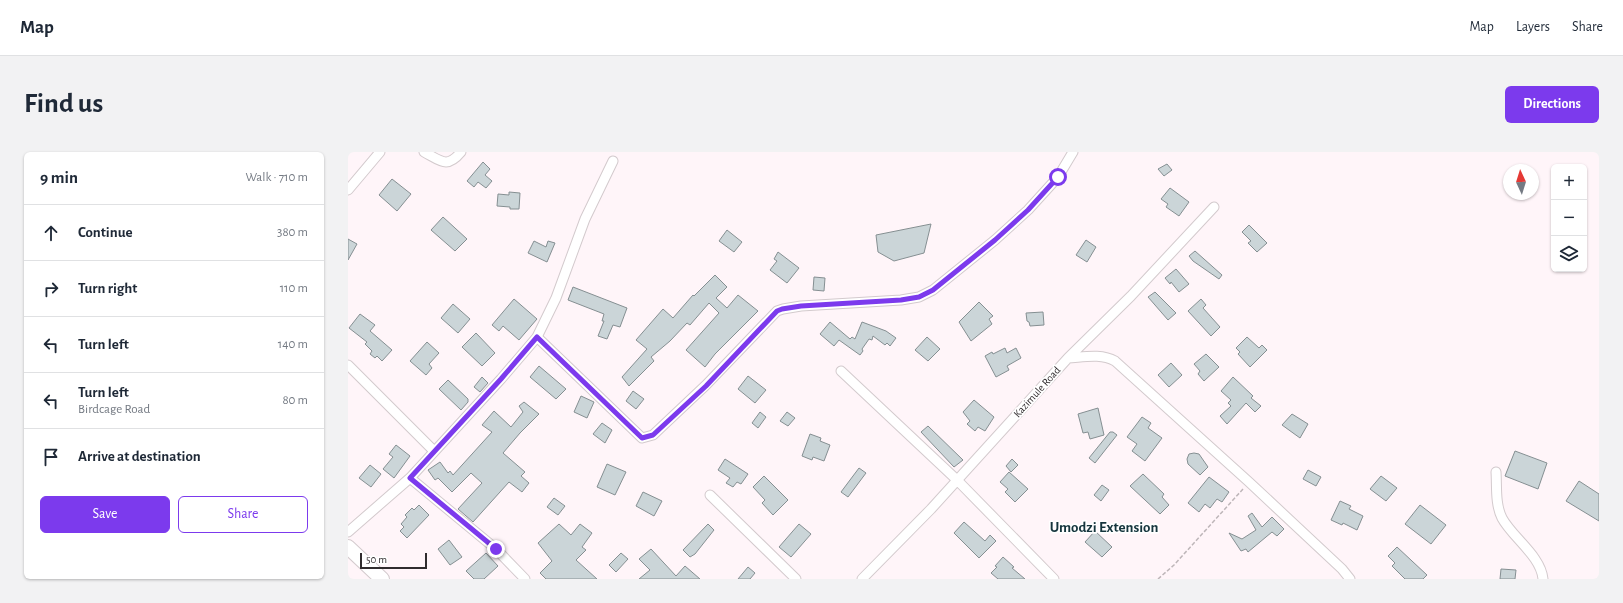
<!DOCTYPE html>
<html lang="en">
<head>
<meta charset="utf-8">
<style>
	:root { --surface:#fff; --page:#f2f2f3; --text:#1f2937; --muted:#747a83; --line:#e0e1e3; --accent:#7c3aed }
	body { margin:0; font-family:"Alegreya Sans",sans-serif; background:var(--page); color:var(--text) }
	.controls { position:absolute; right:12px; top:12px; display:grid; overflow:hidden; border-radius:6px; box-shadow:0 1px 3px #0004 }
	.controls button { width:36px; height:36px; display:grid; place-items:center; padding:0; border:0; border-bottom:1px solid var(--line); background:var(--surface); color:var(--text); font:20px sans-serif }
	.compass { position:absolute; left:1155px; top:12px; width:36px; height:36px; border-radius:50%; background:var(--surface); box-shadow:0 1px 3px #0004; rotate:356deg }
	.scale { position:absolute; left:12px; bottom:10px; width:67px; box-sizing:border-box; padding-left:4px; border:2px solid #302c2e; border-top:0; font-size:11px; line-height:14px; white-space:nowrap; color:#302c2e; -webkit-text-stroke:3px #fff; paint-order:stroke }
	.stop { position:absolute; width:12px; height:12px; margin:-9px; border:3px solid #7c3aed; border-radius:50%; background:#fff }
	.stop.end { background:#7c3aed; border-color:#fff; box-shadow:0 1px 4px #0008 }
	.list { margin:0; padding:0; list-style:none }
	h2 { display:flex; justify-content:space-between; align-items:center; height:52px; margin:0; padding:0 16px; font-size:17px }
	h2 small { font-size:13px; font-weight:400; color:var(--muted) }
	.list li { display:grid; grid-template-columns:26px 1fr auto; gap:12px; align-items:center; box-sizing:border-box; height:56px; padding:0 16px; border-top:1px solid var(--line) }
	.list b { display:block; font-size:15px; white-space:nowrap }
	.list p { margin:0; font-size:13px; white-space:nowrap; color:var(--muted) }
	.list em { font-size:13px; font-style:normal; color:var(--muted) }
	.actions { display:flex; gap:8px; padding:12px 16px }
	.actions a { flex:1; padding:9px 0; border:1px solid var(--accent); border-radius:6px; text-align:center; font-size:14px; color:var(--accent) }
	.actions .main { background:var(--accent); color:#fff }
	.icon { flex:none; width:22px; height:22px; fill:none; stroke:currentColor; stroke-width:2; stroke-linecap:round; stroke-linejoin:round }
	.map { position:relative; flex:none; width:1251px; height:427px; overflow:hidden; border-radius:6px }
	header { display:flex; align-items:center; gap:24px; box-sizing:border-box; height:56px; padding:0 20px; background:var(--surface); border-bottom:1px solid var(--line) }
	header strong { font-size:19px }
	nav { display:flex; gap:22px; margin-inline-start:auto; font-size:14px }
	.intro { display:flex; align-items:center; justify-content:space-between; box-sizing:border-box; height:96px; padding:0 24px }
	h1 { margin:0; font-size:28px }
	.button { padding:10px 18px; border-radius:6px; background:var(--accent); color:#fff; font-size:14px; font-weight:700 }
	main { display:flex; gap:24px; padding:0 24px }
	aside { flex:1; background:var(--surface); border-radius:6px; box-shadow:0 1px 3px #0004 }
	.map>svg:first-child { display:block }
	.building { fill:#cbd5d8; stroke:#858f92 }
	.lines { fill:none; stroke-linecap:round; stroke-linejoin:round }
	.minor-casing { stroke:#d3cacd; stroke-width:11 }
	.highway-casing { stroke:#d3cacd; stroke-width:16 }
	.path { stroke:#beb6b9; stroke-width:1.5; stroke-dasharray:4 2; stroke-linecap:butt }
	.minor { stroke:#fff; stroke-width:9 }
	.highway { stroke:#fff; stroke-width:14 }
	.route { stroke:#7c3aed; stroke-width:5 }
	.labels { text-anchor:middle; dominant-baseline:central; stroke-width:3.5; stroke-linejoin:round; paint-order:stroke }
	.street-label { font-size:11px; fill:#302c2e; stroke:#fff }
	.district-label { font-size:15px; font-weight:bold; fill:#16363e; stroke:#fff }
</style>
</head>
<body>
<header>
<strong>Map</strong>
<nav><a>Map</a><a>Layers</a><a>Share</a></nav>
</header>
<div class="intro"><h1>Find us</h1><a class="button">Directions</a></div>
<main>
<aside>
<h2>9 min<small>Walk · 710 m</small></h2>
<ul class="list">
<li><svg class="icon" aria-label="ahead" viewBox="0 0 24 24"><path d="M12 20V5M6 11l6-6 6 6"/></svg><div><b>Continue</b></div><em>380 m</em></li>
<li><svg class="icon" aria-label="right" viewBox="0 0 24 24"><path d="M7 20v-9h11M14 6l5 5-5 5"/></svg><div><b>Turn right</b></div><em>110 m</em></li>
<li><svg class="icon" aria-label="left" viewBox="0 0 24 24"><path d="M17 20v-9H6M10 6l-5 5 5 5"/></svg><div><b>Turn left</b></div><em>140 m</em></li>
<li><svg class="icon" aria-label="left" viewBox="0 0 24 24"><path d="M17 20v-9H6M10 6l-5 5 5 5"/></svg><div><b>Turn left</b><p>Birdcage Road</p></div><em>80 m</em></li>
<li><svg class="icon" aria-label="arrive" viewBox="0 0 24 24"><path d="M6 21V4h12l-3 4 3 4H6"/></svg><div><b>Arrive at destination</b></div></li>
</ul>
<div class="actions"><a class="main">Save</a><a>Share</a></div>
</aside>
<div class="map">
<svg width="1251" height="427" viewBox="0 0 1251 427">
	<rect width="100%" height="100%" fill="#fff5f9"/>
	<path class="building" d="M135,10L142,17L137,23L144,29L138,36L130,30L126,35L119,29Z
		M819,12L824,18L816,24L810,17Z
		M44,27L63,42L49,59L31,43Z
		M822,36L841,50L831,64L818,55L820,52L813,47Z
		M161,40L172,41L171,57H162V55L149,54L150,42L161,43Z
		M95,65L119,87L107,99L83,78Z
		M583,72L576,101L546,109L530,100L528,83Z
		M901,73L919,91L909,100L900,91L903,89L894,80Z
		M379,78L394,90L386,100L371,89Z
		M0,87L9,92L0,108Z
		M738,88L748,95L739,110L728,103Z
		M186,89L198,95L200,89L207,91L199,110L180,101Z
		M847,99L874,123L871,127L845,109L841,104Z
		M430,100L451,116L439,131L422,118L429,109L426,107Z
		M828,117L841,132L831,140L823,130L822,132L817,126Z
		M367,123L379,135L368,146L379,156L390,143L410,159L367,202L357,215L338,198L371,161L361,151L342,173L339,171L322,189L303,205L306,209L281,234L274,225L299,197L288,188L315,157L325,166L345,143L346,144Z
		M466,125L477,126L476,139L465,138Z
		M225,135L279,156L272,175L265,173L259,187L250,184L256,169H254L256,162L220,148Z
		M807,140L828,161L820,168L800,145Z
		M166,147L189,167L171,188L155,174L151,179L144,173Z
		M853,147L858,153L855,156L872,175L863,184L840,159Z
		M631,150L645,164L641,167L644,172L623,189L611,170Z
		M105,152L122,167L110,181L93,166Z
		M695,160L696,173L682,174L681,170L679,169L678,161Z
		M12,162L27,173L22,179L44,198L34,209L29,204L27,206L22,202L24,199L17,192L19,190L1,176Z
		M482,170L502,187L504,185L507,187L514,170L538,179L548,186L542,194L539,191L537,193L525,184L524,188L521,187L514,197L515,199L512,203L491,188L486,194L472,182Z
		M128,181L147,201L134,214L114,195Z
		M579,185L592,197L580,209L567,198Z
		M899,185L911,196L914,193L919,198L902,215L890,202L892,200L888,196Z
		M79,190L91,201L81,212L84,216L78,223L62,209Z
		M657,196L659,201L668,196L673,206L659,214L661,218L648,225L637,204L644,200L645,202Z
		M858,202L871,215L856,229L850,222L852,219L846,212Z
		M823,211L834,223L821,235L810,223Z
		M191,214L218,237L208,247L182,225Z
		M400,224L418,238L407,251L390,237Z
		M134,225L140,231L132,240L126,235Z
		M885,225L905,244L903,246L913,254L907,260L898,251L879,272L872,264L883,254L880,251L883,248L873,239Z
		M100,228L120,247V250L113,258L91,237Z
		M285,239L296,247L288,257L278,249Z
		M233,244L246,250L239,266L226,260Z
		M626,248L646,265L637,279L630,275L627,279L619,272L622,269L615,260Z
		M176,250L191,262L172,281L155,301L177,320L173,324L181,331L174,340L161,330L125,370L110,357L134,331L123,321L104,340L90,326L87,328L80,318L92,310L100,321L102,319L105,323L144,280L134,273L146,259L163,275L175,260L171,254Z
		M750,256L756,283L742,287L740,280L735,281L730,262Z
		M412,260L418,265L410,276L404,271Z
		M439,260L447,266L440,274L432,269Z
		M944,262L960,272L952,286L934,273Z
		M794,265L803,271L800,276L814,286L797,309L784,299L789,292L779,285Z
		M254,271L264,278L257,291L245,282Z
		M580,274L615,308L606,315L573,280Z
		M762,280H765L769,283L747,311L741,306Z
		M462,282L473,286L472,289L482,293L476,309L465,305L464,308L454,304Z
		M48,293L62,304L46,326L35,317L45,305L41,302Z
		M1167,299L1199,311L1190,337L1157,324Z
		M846,301L851,302L860,315L852,323L840,312L839,307L841,302Z
		M377,307L400,322L393,332L389,330L385,335L378,331L382,326L370,318Z
		M664,307L670,313L663,320L658,314Z
		M259,312L278,320L267,343L249,335Z
		M22,313L33,322L23,335L11,326Z
		M511,316L518,321L500,345L493,340Z
		M960,318L973,325L968,334L955,327Z
		M661,320L680,337L667,350L657,340L660,337L652,330Z
		M795,322L816,342L814,345L821,353L812,362L782,334Z
		M416,324L440,348L425,363L414,351L417,348L405,335Z
		M1033,324L1049,336L1038,349L1022,337Z
		M861,325L881,340L874,350L869,347L862,356L857,352L851,360L840,351Z
		M1231,329L1251,342V369L1218,349Z
		M754,333L761,338L753,349L746,343Z
		M295,340L314,349L306,364L288,354Z
		M206,346L217,354L210,363L199,355Z
		M992,349L1003,354L1001,357L1015,364L1009,378L995,371L994,373L983,368Z
		M71,353L81,363L59,386L52,379L56,375L53,372L59,365L57,363L64,356L66,358Z
		M1072,353L1098,373L1083,392L1057,372Z
		M904,361L914,375L924,365L936,377L929,384L924,380L900,400L898,397L893,399L881,381L894,387L908,378L900,364Z
		M616,370L637,389L642,383L648,389L631,406L606,381Z
		M211,372L223,383L232,372L244,381L234,395L238,398L228,408L249,427H198L192,421L204,409L190,391Z
		M360,372L366,378L347,402L342,405L335,398Z
		M451,372L463,382L443,405L431,395Z
		M747,379L764,395L754,405L737,390Z
		M101,388L114,405L102,413L90,397Z
		M1049,395L1079,423L1075,427H1057L1044,414L1047,411L1040,404Z
		M303,397L328,424L337,414L352,427H291L302,418L291,407Z
		M138,401L150,414L136,427H126L118,419Z
		M273,401L280,407L268,420L261,413Z
		M655,405L666,415L664,416L677,427H650L643,421L649,415L647,414Z
		M400,415L407,421L402,427H390Z
		M1153,417L1168,418L1167,427H1152Z"/>
	<g class="lines">
		<defs>
			<path id="minor" d="M76,0C93,9 99,17 113,0
				M0,38L32,0
				M189,185L294,286L305,283L358,233L429,159L435,157L453,154L553,148L571,145L585,138L647,88L680,58L710,25L725,0
				M720,206C736,205 753,201 767,209L901,330L994,417L1002,427
				M0,213L86,299
				M493,219L609,328L706,427
				M1148,320C1149,334 1147,352 1154,366C1164,385 1193,404 1195,427
				M62,326L148,397L177,427
				M362,343L448,427
				M0,380L62,326L153,227L189,185L208,146L237,67L265,9
				M514,427L583,357L720,206L783,144L866,55"/>
			<path id="highway" d="M0,395L34,427"/>
		</defs>
		<use href="#minor" class="minor-casing"/>
		<use href="#highway" class="highway-casing"/>
		<path class="path" d="M810,427L826,413L895,337"/>
		<use href="#minor" class="minor"/>
		<use href="#highway" class="highway"/>
	</g>
	<g class="lines">
		<path class="route" d="M148,397L62,326L153,227L189,185L294,286L305,283L358,234L429,159L434,157L453,154L553,148L571,145L585,138L647,88L680,58L710,25"/>
	</g>
	<g class="labels">
		<g class="street-label">
			<text transform="translate(689 240) rotate(-48)">Kazimule Road</text>
		</g>
		<g class="district-label">
			<text x="756" y="375">Umodzi Extension</text>
		</g>
	</g>
</svg>
<div class="controls">
<button>+</button>
<button>−</button>
<button><svg class="icon" aria-label="layers" viewBox="0 0 24 24"><path d="M12 4l9 5-9 5-9-5zM3 14l9 5 9-5"/></svg></button>
</div>
<svg class="compass" viewBox="-18 -18 36 36"><path d="M0-13l5 13h-10z" fill="#e53935"/><path d="M0 13l5-13h-10z" fill="#747a83"/></svg>
<div class="scale">50 m</div>
<div class="stop" style="left:710px;top:25px"></div>
<div class="stop end" style="left:148px;top:397px"></div>
</div>
</main>
</body>
</html>
